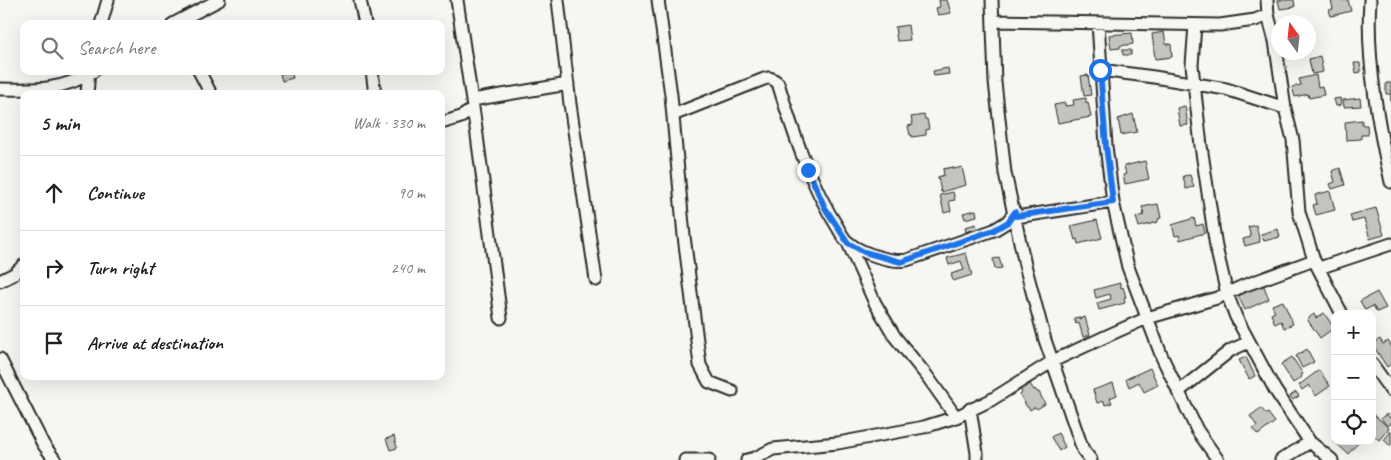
<!DOCTYPE html>
<html lang="en">
<head>
<meta charset="utf-8">
<style>
	:root { --surface:#fff; --page:#f2f2f2; --text:#202124; --muted:#757577; --line:#e0e0e0 }
	body { margin:0; font-family:Caveat,sans-serif; background:var(--page); color:var(--text) }
	.controls { position:absolute; right:15px; bottom:15px; display:grid; overflow:hidden; border-radius:10px; box-shadow:0 5px 20px #0002 }
	.controls button { width:45px; height:45px; display:grid; place-items:center; padding:0; border:0; border-bottom:1px solid var(--line); background:var(--surface); color:var(--text); font:25px sans-serif }
	.compass { position:absolute; left:1271px; top:15px; width:45px; height:45px; border-radius:50%; background:var(--surface); box-shadow:0 5px 20px #0002; rotate:345deg }
	.stop { position:absolute; width:15px; height:15px; margin:-11px; border:4px solid #1a73e8; border-radius:50%; background:#fff }
	.stop.end { background:#1a73e8; border-color:#fff; box-shadow:0 1px 5px #0008 }
	.list { margin:0; padding:0; list-style:none }
	h2 { display:flex; justify-content:space-between; align-items:center; height:65px; margin:0; padding:0 20px; font-size:21px }
	h2 small { font-size:16px; font-weight:400; color:var(--muted) }
	.list li { display:grid; grid-template-columns:32px 1fr auto; gap:15px; align-items:center; box-sizing:border-box; height:75px; padding:0 20px; border-top:1px solid var(--line) }
	.list b { display:block; font-size:19px; white-space:nowrap }
	.list em { font-size:16px; font-style:normal; color:var(--muted) }
	.icon { flex:none; width:28px; height:28px; fill:none; stroke:currentColor; stroke-width:2; stroke-linecap:round; stroke-linejoin:round }
	.map { position:relative; flex:none; width:1391px; height:460px; overflow:hidden }
	.search { position:absolute; background:var(--surface); box-shadow:0 5px 20px #0002; left:20px; top:20px; width:425px; height:55px; display:flex; align-items:center; gap:12px; box-sizing:border-box; padding:0 18px; border-radius:10px; color:var(--muted); font-size:19px }
	.panel { position:absolute; background:var(--surface); box-shadow:0 5px 20px #0002; left:20px; top:90px; width:425px; height:290px; border-radius:10px }
	.map>svg:first-child { display:block }
	.building { fill:#c3c3c0; stroke:#2b2b2b }
	.lines { fill:none; stroke-linecap:round; stroke-linejoin:round }
	.street-casing { stroke:#2b2b2b; stroke-width:15 }
	.street { stroke:#f6f6f2; stroke-width:11 }
	.route { stroke:#1a73e8; stroke-width:6 }
</style>
</head>
<body>
<div class="map">
<svg width="1391" height="460" viewBox="0 0 1391 460">
	<rect width="100%" height="100%" fill="#f6f6f2"/>
	<filter id="ink" filterUnits="userSpaceOnUse"><feTurbulence type="fractalNoise" baseFrequency=".02" numOctaves="2"/><feDisplacementMap in="SourceGraphic" scale="10" xChannelSelector="R" yChannelSelector="G"/><feConvolveMatrix kernelMatrix="1 2 1 2 8 2 1 2 1" color-interpolation-filters="sRGB"/></filter>
	<g filter="url(#ink)">
		<path class="building" d="M939,0H947L951,13L938,15L936,8L940,7Z
			M1278,0H1294L1295,7L1280,9Z
			M1331,0H1348L1351,11L1331,16L1329,10L1333,9Z
			M908,25L910,40L897,41L895,27Z
			M1164,32L1166,44H1171L1172,57L1155,59L1152,34Z
			M1132,33L1133,44L1120,46V48L1111,49L1109,35Z
			M1122,50H1131V55H1123Z
			M1320,56L1323,72L1312,74L1309,59Z
			M1354,63H1360L1361,72L1356,73Z
			M948,68L949,74L934,76L933,71Z
			M291,71L293,78L282,81L280,74Z
			M1088,75L1091,95L1084,96L1081,76Z
			M1316,75L1318,87L1322,86L1324,95L1309,98L1308,94L1295,97L1292,87L1301,85L1299,79Z
			M1386,83H1391V102V94H1386Z
			M1086,98V103L1088,102L1091,117L1058,123L1054,105L1065,103V106L1074,105L1073,100Z
			M1340,98L1341,105L1336,106L1334,99Z
			M1360,98L1361,106L1344,107L1343,100Z
			M1185,106L1188,125L1180,126L1177,108Z
			M1133,114L1137,132L1121,135L1118,119Z
			M924,115L925,119H927L929,129L926,130V135L912,137V135H910L908,126L913,125L911,117Z
			M1362,120V125H1367L1368,135H1361V139L1346,140L1345,122Z
			M1145,161L1149,179L1125,184L1123,175L1126,174L1124,166Z
			M953,167L954,169L962,167L966,185L941,192L938,177L944,175L943,169Z
			M1340,168L1345,185L1332,189L1330,184L1335,182L1332,171Z
			M1190,175L1194,187L1186,189L1183,176Z
			M1330,191L1335,210L1316,215L1313,205L1317,204L1315,195Z
			M953,192L955,200L949,201L951,211L944,213L940,195Z
			M1158,204L1161,218L1158,219V222L1139,227L1136,217L1144,215L1142,207Z
			M1376,208L1384,235L1370,239L1364,219L1352,222L1350,215Z
			M976,210L977,216L965,219L963,213Z
			M1194,218L1196,226L1203,224L1205,233L1180,240L1179,235L1175,236L1172,225Z
			M1097,220L1102,238L1078,244L1077,239L1075,240L1071,226Z
			M976,224L977,229L966,232L965,227Z
			M1256,225L1260,242L1245,246L1243,239L1251,237L1248,227Z
			M1278,229L1280,237L1264,241L1261,234Z
			M966,253L972,275L953,281L951,274L964,270L961,261L949,265L947,258Z
			M999,258L1002,268L995,269L993,259Z
			M1120,283L1121,288L1123,287L1126,297H1124L1125,303L1099,310L1097,303L1111,299L1110,294L1096,298L1094,290Z
			M1263,284L1269,299L1245,310L1238,296Z
			M1377,292L1386,308L1377,312L1373,306L1365,310L1360,301Z
			M1283,301L1293,324L1284,328L1281,321L1275,324L1271,314L1275,312L1272,305Z
			M1324,313L1334,328L1320,338L1307,319L1314,314L1316,318Z
			M1079,317V319L1085,317L1090,335L1083,337L1079,323L1076,324L1074,318Z
			M1380,339L1383,344L1388,341L1391,345V364L1387,367L1372,344Z
			M1307,349L1314,362L1302,368L1296,356Z
			M1246,357L1255,376L1249,379L1239,360Z
			M1292,357L1303,374L1301,375L1302,377L1293,383L1281,364Z
			M1150,368L1158,385L1144,392L1139,382L1129,387L1126,379Z
			M1319,370L1330,386L1316,396L1309,385L1302,390L1299,385Z
			M1113,383L1117,395L1110,398L1112,403L1105,405L1104,401L1097,403L1093,390Z
			M1030,384L1034,390L1035,389L1037,392H1039L1045,404L1037,409L1035,407L1030,410L1028,407H1027L1020,395L1022,393L1020,389Z
			M1296,392L1299,396L1293,400L1290,396Z
			M1261,408L1266,414L1268,413L1275,422L1258,435L1253,429L1257,426L1250,416Z
			M1372,413L1389,428L1379,440L1372,434Z
			M1387,414L1391,420V424L1387,426L1381,418Z
			M1391,431V447L1384,440Z
			M1058,433L1065,447L1059,451L1051,437Z
			M394,436L397,448L390,450L386,439Z
			M1335,438V441L1359,442L1348,454L1333,440Z"/>
		<g class="lines">
			<defs>
				<path id="street" d="M360,0L365,24
					M457,0L476,128L501,318
					M558,0L570,104L596,280
					M658,0L671,95L684,236L700,365L709,382L732,391
					M992,0L995,82L1005,173L1025,265L1045,340L1083,450L1091,460
					M1267,0L1268,15L1275,41L1285,108L1293,140L1299,212L1314,260L1342,314
					M1370,0C1366,58 1378,126 1391,182
					M993,21L1220,25L1255,20L1268,15
					M1098,23L1106,146L1113,202L1128,267L1162,357L1197,430L1218,460
					M101,24L108,0
					M173,24L219,0
					M1195,25L1192,65L1201,146L1216,247L1227,294L1236,317L1275,390L1310,442L1332,460
					M1100,70L1154,77L1226,89L1285,108
					M199,71L211,94
					M372,71L375,94
					M0,89C36,90 62,91 94,71
					M87,94L89,71
					M472,100L568,84
					M673,115L764,79C770,77 772,78 778,83C793,132 810,184 838,228C841,233 844,240 849,243C861,253 892,263 907,260L994,230L1007,222L1015,212
					M441,123L461,117L473,109
					M1016,217L1113,202
					M848,243L875,303L895,337L927,376L956,417
					M1319,268L1391,244
					M0,281L14,274L24,265
					M0,359L43,444L55,460
					M1372,364L1391,391
					M1178,392L1231,350L1249,342
					M970,409L977,453V460
					M685,460H709
					M747,460L755,458L773,449L838,443L924,427L956,417L991,400L1053,361L1109,335L1147,318L1217,298L1243,286L1314,260
					M1281,460L1310,442"/>
			</defs>
			<use href="#street" class="street-casing"/>
			<use href="#street" class="street"/>
		</g>
	</g>
	<g class="lines" filter="url(#ink)">
		<path class="route" d="M808,170L825,208L848,243L864,252L901,262L994,230L1008,222L1015,212L1016,216L1113,202L1106,146L1100,70"/>
	</g>
</svg>
<div class="controls">
<button>+</button>
<button>−</button>
<button><svg class="icon" aria-label="locate" viewBox="0 0 24 24"><circle cx="12" cy="12" r="6"/><path d="M12 2v4M12 18v4M2 12h4M18 12h4"/></svg></button>
</div>
<svg class="compass" viewBox="-18 -18 36 36"><path d="M0-13l5 13h-10z" fill="#e53935"/><path d="M0 13l5-13h-10z" fill="#757577"/></svg>
<div class="stop" style="left:1100px;top:70px"></div>
<div class="stop end" style="left:808px;top:170px"></div>
<div class="search"><svg class="icon" aria-label="search" viewBox="0 0 24 24"><circle cx="10" cy="10" r="6"/><path d="M15 15l6 6"/></svg>Search here</div>
<section class="panel">
<h2>5 min<small>Walk · 330 m</small></h2>
<ul class="list">
<li><svg class="icon" aria-label="ahead" viewBox="0 0 24 24"><path d="M12 20V5M6 11l6-6 6 6"/></svg><div><b>Continue</b></div><em>90 m</em></li>
<li><svg class="icon" aria-label="right" viewBox="0 0 24 24"><path d="M7 20v-9h11M14 6l5 5-5 5"/></svg><div><b>Turn right</b></div><em>240 m</em></li>
<li><svg class="icon" aria-label="arrive" viewBox="0 0 24 24"><path d="M6 21V4h12l-3 4 3 4H6"/></svg><div><b>Arrive at destination</b></div></li>
</ul>
</section>
</div>
</body>
</html>
